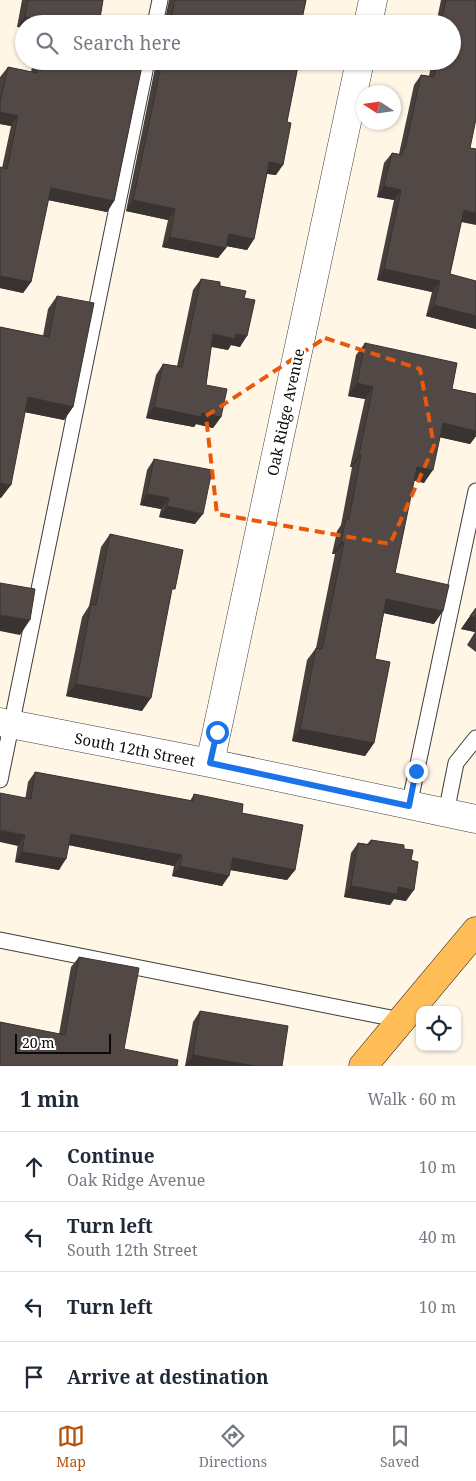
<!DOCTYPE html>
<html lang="en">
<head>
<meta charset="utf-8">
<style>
	:root { --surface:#fff; --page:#f6f6f7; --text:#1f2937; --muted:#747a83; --line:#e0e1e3; --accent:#b45309 }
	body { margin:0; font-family:"Noto Serif",serif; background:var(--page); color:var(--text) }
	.controls { position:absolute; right:15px; bottom:15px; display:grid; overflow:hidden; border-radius:10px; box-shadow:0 1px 4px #0004 }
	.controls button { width:45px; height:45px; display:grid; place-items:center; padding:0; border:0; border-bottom:1px solid var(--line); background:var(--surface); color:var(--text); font:25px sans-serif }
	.compass { position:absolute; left:356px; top:85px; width:45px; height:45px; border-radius:50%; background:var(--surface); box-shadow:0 1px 4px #0004; rotate:282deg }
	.scale { position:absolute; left:15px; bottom:12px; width:96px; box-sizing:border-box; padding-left:5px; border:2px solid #0a0a0a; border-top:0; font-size:14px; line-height:18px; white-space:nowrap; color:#0a0a0a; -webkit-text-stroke:4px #fff; paint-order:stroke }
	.stop { position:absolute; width:15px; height:15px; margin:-11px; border:4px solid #1a73e8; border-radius:50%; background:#fff }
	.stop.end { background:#1a73e8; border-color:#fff; box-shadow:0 1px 5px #0008 }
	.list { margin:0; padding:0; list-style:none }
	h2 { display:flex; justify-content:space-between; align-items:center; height:65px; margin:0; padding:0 20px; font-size:21px }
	h2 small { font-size:16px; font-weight:400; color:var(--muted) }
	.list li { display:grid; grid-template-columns:32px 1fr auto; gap:15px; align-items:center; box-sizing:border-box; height:70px; padding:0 20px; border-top:1px solid var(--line) }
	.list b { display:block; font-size:19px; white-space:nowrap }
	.list p { margin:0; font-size:16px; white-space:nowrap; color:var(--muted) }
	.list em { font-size:16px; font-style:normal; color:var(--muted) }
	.icon { flex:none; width:28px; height:28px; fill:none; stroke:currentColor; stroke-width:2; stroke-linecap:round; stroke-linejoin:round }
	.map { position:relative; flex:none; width:476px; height:1066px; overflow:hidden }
	.search { position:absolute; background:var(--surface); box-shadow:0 1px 4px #0004; left:15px; right:15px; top:15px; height:55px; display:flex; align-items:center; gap:12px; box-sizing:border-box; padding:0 18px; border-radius:28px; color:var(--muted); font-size:19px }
	.sheet { height:345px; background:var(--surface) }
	nav { display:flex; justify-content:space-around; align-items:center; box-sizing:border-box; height:70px; border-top:1px solid var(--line); background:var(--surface); font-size:14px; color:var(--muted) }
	nav a { display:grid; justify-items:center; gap:2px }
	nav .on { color:var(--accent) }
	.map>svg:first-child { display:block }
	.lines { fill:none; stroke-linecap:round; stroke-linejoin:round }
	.service-casing { stroke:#3d3d3d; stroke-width:17 }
	.minor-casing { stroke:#3d3d3d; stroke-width:29 }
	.primary-casing { stroke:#1b1b1b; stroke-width:29 }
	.service { stroke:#fff; stroke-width:15 }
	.minor { stroke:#fff; stroke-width:28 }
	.primary { stroke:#febd57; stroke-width:28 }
	.wall { fill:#473f3c }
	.shaded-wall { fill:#393331 }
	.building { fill:#524946; stroke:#393331 }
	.route { stroke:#1a73e8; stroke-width:6 }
	.marked { fill:none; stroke:#e8590c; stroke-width:4; stroke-dasharray:10 6; stroke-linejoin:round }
	.labels { text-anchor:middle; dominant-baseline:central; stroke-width:5; stroke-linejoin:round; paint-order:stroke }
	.street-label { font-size:15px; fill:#0a0a0a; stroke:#fff }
</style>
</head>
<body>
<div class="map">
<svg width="476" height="1066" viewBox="0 0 476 1066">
	<rect width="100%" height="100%" fill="#fff6e6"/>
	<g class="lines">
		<defs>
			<path id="service" d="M155,24L160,0
				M0,780L147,61
				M409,806L476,491
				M446,813L456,763L476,738
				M0,940L401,1020"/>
			<path id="minor" d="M368,24L373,0
				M0,722L210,763L476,819
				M210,763L360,61"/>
			<path id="primary" d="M363,1066L476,931"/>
		</defs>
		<use href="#service" class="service-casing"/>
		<use href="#minor" class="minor-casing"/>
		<use href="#primary" class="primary-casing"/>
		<use href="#service" class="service"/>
		<use href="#minor" class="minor"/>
		<use href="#primary" class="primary"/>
	</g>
	<path class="wall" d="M22,0H103L99,24H24L17,27Z
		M169,0H306L301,24H164Z
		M441,0H476L470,148L461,222L450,274L476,281V329L426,316L432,292L377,280L394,200L377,197L384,163L392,153L399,154L414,85L421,75L429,76L432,61H452V24H436Z
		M33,61H143L114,201L107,212L48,200L31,282L23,293L0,288V167L2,168L11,126L0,124V77L8,67L31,72Z
		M156,61H299L276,175L267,174L254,239L247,250L226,246V248L218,258L162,247L168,220L126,211L156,63Z
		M201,279L220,286L244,298L240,347L231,345L228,350L211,347L206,385L221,417L213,428L196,424L194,427L146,418L156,375L163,364L177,366L193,290Z
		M57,296L73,407L64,420L25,412L1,498H0V327L43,336L48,309Z
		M365,343L452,389L476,394V436L470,444L440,437L424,483L414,480L395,573L434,624L384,613L375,659L374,743L365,756L292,741L307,660L316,648L335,554H332L337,531L341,525L352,467H350L365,399L348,396L356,355Z
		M154,459L195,524L159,517L161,509L140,505L147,470Z
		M110,534L171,595L142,711L66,696L82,617L89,606L101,547Z
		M476,608V652L467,645L475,632L461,629Z
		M35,772L190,801L194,794L242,813L295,870L287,880L230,870L222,886L172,876L174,866L69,845L59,870L15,862L28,782Z
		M371,840L404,849L406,901L394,899L390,905L344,897L351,853L358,843L367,844Z
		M79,957L124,1049L59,1034L71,967Z
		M200,1011L282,1066H185L193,1022Z"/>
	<path class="shaded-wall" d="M25,17L45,20L43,24H24V28L17,27Z
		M442,19L446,20L443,24H439Z
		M0,112L18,116L11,126L0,124Z
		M269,162L283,165L276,175L262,173Z
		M384,186L401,190L394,200L377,197Z
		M51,188L114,201L107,212L43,199Z
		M133,200L175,209L168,220L126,211Z
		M464,210L476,213V225L456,221Z
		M229,234L254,239L247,250L221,245Z
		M170,237L226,248L218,258L162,247Z
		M384,269L440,281L432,292L377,280Z
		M0,276L31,282L23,293L0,288Z
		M434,305L476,316V329L426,316Z
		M213,334H236L247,336L240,347L231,345L228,350L205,345Z
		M357,383L373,387L365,399L348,396Z
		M28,397L73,407L64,420L19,411Z
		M154,407L202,413L221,417L213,428L196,424L194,427L146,418Z
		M443,423L476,431V436L470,444L434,436Z
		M359,455H361L352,467H350Z
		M417,467L433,470L424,483L408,479Z
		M0,483L11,485L1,498H0Z
		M147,494L169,498L161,509L140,505Z
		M167,506L203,514L195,524L159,517Z
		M341,542H344L335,554H332Z
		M386,599L443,611L434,624L378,612Z
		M0,615L30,620L20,635L0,631Z
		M470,616L476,618L475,632L461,629Z
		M76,684L151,698L142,711L66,696Z
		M300,729L374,743L365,756L292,741Z
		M0,830L25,835L18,846L0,842Z
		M71,834L182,855L174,866L63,844Z
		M22,852L66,859L59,870L15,862Z
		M233,858L295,870L287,880L225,869Z
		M180,866L229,876L222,886L172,876Z
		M351,886L398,887L414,890L406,901L394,899L390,905L344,897Z
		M193,1055L255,1066H185Z"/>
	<path class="building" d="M28,0H103L99,24H45V20L25,17Z
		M175,0H306L301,24H170Z
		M446,0H476V119L470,148L476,149V213L464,210L450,274L476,281V316L434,305L440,281L384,269L401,190L384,186L392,153L402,155L403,149H405L421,75L434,77L437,61H452V24H445L446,20L442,19Z
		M39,61H143L114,201L51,188L31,282L0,276V167L7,169L18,116L0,112V102L8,67L37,73Z
		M162,61H299L287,122L291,123L283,165L269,162L254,239L229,234L226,248L170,237L175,209L133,200Z
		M201,279L220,282V286L246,291L244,298L255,300L247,336L236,334L235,339L213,334L206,385L227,389L221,417L202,413L201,417L154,407L163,364L182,367Z
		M57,296L94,303L73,407L28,397L11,485L0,483V327L49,337Z
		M365,343L457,363L452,389L476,394V431L443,423L433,470L417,467L395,573L449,585L443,611L386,599L375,659L390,662L374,743L300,729L316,648L322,649L344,542H341L346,519H349L361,455H359L373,387L357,383Z
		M154,459L212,470L203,514L167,506L169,498L147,494Z
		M110,534L183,550L175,589H172L151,698L76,684L91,604L96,605Z
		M0,583L35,589L30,620L0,615Z
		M476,608V618L470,616Z
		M35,772L193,801L194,794L243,804L242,813L303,825L295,870L233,858L229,876L180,866L182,855L71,834L66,859L22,852L25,835L0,830V793L31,799Z
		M371,840L404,845V849L413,850L411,860L418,862L414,890L398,887L397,894L351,886L358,843L370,845Z
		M79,957L139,968L124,1049L178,1060L177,1066H0V1022L65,1035Z
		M200,1011L288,1026L282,1066H255L193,1055Z"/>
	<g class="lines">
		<path class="route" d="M217,732L210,763L409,806L416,771"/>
	</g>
	<path class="marked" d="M325,338L420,369L434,446L390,544L217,514L206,416Z"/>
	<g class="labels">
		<g class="street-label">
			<text transform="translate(285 412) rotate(-78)">Oak Ridge Avenue</text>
			<text transform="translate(135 749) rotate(11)">South 12th Street</text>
		</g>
	</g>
</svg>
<div class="controls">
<button><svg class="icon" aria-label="locate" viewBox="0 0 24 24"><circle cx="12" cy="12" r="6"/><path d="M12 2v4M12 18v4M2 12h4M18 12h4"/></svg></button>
</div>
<svg class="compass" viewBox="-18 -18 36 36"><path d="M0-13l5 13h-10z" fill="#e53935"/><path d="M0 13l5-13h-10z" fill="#747a83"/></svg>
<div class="scale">20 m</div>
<div class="stop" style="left:217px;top:732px"></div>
<div class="stop end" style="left:416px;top:771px"></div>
<div class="search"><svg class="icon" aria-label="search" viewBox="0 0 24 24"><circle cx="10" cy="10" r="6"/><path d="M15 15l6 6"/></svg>Search here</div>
</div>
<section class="sheet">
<h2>1 min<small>Walk · 60 m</small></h2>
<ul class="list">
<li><svg class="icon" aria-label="ahead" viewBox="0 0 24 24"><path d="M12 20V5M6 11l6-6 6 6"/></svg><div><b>Continue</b><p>Oak Ridge Avenue</p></div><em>10 m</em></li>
<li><svg class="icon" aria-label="left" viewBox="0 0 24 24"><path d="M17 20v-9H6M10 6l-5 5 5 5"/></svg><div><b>Turn left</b><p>South 12th Street</p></div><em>40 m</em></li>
<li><svg class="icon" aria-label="left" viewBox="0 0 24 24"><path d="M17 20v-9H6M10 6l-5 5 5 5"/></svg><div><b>Turn left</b></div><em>10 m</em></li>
<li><svg class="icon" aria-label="arrive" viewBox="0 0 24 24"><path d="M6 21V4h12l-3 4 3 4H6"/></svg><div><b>Arrive at destination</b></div></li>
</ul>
</section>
<nav>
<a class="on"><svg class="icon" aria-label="map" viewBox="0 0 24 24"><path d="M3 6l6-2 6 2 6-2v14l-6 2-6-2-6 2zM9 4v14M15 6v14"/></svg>Map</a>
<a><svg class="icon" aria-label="directions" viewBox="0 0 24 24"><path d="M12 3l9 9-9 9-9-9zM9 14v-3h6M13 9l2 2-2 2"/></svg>Directions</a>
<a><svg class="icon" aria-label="saved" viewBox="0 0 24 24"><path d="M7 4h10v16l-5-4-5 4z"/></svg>Saved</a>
</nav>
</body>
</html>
